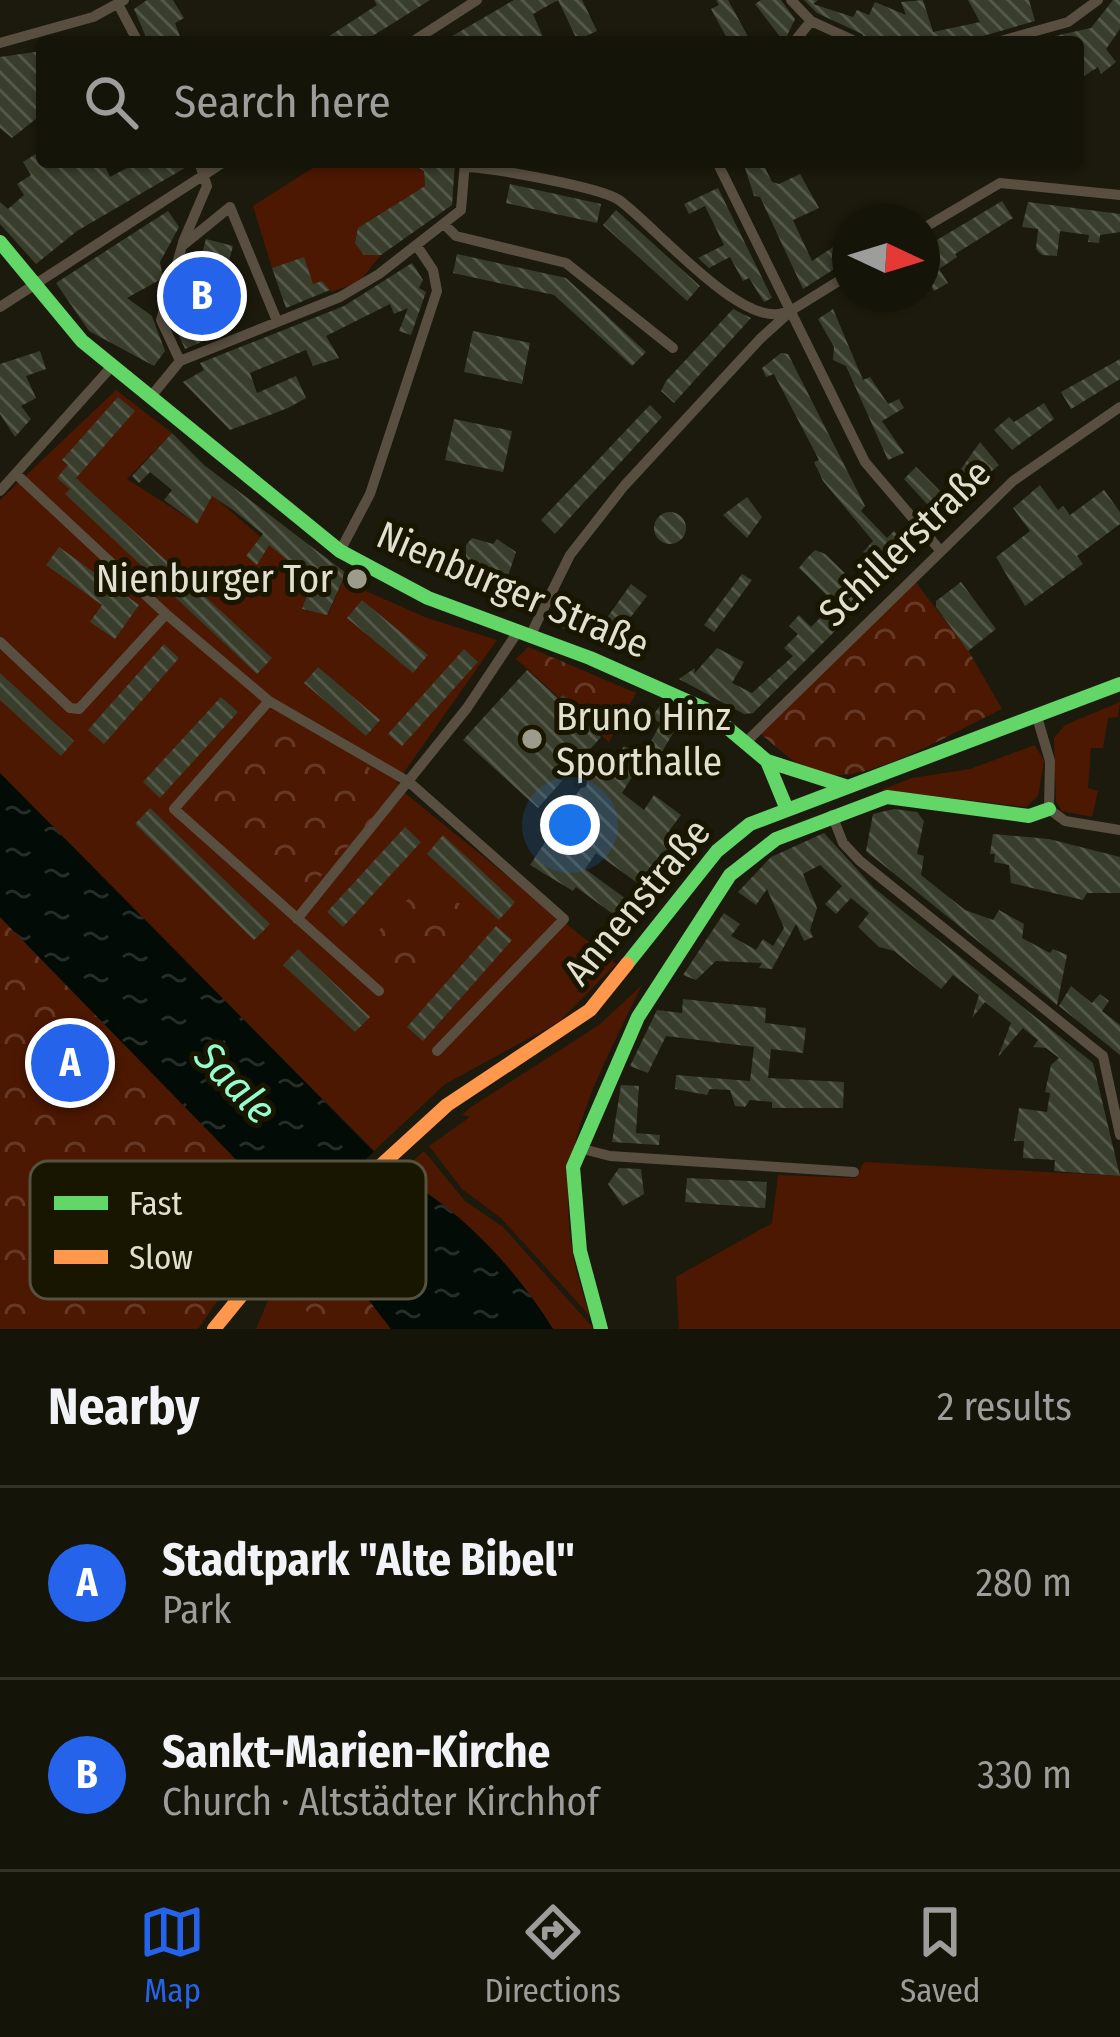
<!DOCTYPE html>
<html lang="en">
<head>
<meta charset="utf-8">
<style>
	:root { --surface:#151409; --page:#222117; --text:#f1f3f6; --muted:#9d9e9c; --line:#34332a; --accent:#2563eb }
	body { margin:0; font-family:"Fira Sans Condensed",sans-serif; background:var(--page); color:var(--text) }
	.compass { position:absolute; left:832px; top:204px; width:108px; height:108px; border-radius:50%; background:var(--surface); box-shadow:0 3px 9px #0004; rotate:94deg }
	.you { position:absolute; left:570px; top:825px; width:42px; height:42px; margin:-30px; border:9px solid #fff; border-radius:50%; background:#1a73e8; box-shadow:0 0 0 18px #1a73e833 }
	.badge { display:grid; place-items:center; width:78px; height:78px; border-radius:50%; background:var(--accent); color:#fff; font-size:39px; font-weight:700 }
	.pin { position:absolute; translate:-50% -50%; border:6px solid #fff; box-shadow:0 3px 12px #0006 }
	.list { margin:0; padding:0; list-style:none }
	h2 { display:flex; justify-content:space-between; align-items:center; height:156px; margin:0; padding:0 48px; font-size:51px }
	h2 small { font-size:39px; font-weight:400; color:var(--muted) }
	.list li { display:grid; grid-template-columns:78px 1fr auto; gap:36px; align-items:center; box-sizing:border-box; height:192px; padding:0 48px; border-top:3px solid var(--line) }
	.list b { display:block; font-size:45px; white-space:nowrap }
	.list p { margin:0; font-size:39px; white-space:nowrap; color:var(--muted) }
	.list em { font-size:39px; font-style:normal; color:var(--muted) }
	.icon { flex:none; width:66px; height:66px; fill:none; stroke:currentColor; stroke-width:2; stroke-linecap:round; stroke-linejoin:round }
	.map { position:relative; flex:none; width:1120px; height:1329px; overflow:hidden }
	.search { position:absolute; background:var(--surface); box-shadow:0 3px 9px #0004; left:36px; right:36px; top:36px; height:132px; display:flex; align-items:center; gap:30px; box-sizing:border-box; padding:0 42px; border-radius:12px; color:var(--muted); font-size:45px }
	.sheet { height:540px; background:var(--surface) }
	nav { display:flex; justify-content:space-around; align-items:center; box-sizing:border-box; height:168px; border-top:3px solid var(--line); background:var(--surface); font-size:33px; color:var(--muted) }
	nav a { display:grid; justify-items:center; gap:6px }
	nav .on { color:var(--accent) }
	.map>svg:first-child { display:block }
	.grass { fill:#4d1802 }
	.forest { fill:url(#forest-crowns) }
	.water { fill:url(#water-ripples) }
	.pier { fill:#1c1a0c }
	.building { fill:url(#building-back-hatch) }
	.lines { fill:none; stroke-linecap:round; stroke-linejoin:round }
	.street { stroke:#594f41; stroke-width:10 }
	.fast { stroke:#63d668; stroke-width:14 }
	.slow { stroke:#ff974d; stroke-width:14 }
	.poi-dot { fill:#9d9b8c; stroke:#191600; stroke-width:4.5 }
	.labels { text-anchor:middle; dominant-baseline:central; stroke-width:10; stroke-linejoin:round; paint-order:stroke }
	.street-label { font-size:39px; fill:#e2e1d1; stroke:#191600 }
	.poi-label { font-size:39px; fill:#e2e1d1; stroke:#191600; text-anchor:end }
	.water-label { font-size:42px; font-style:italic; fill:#97fbd1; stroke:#191600 }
	.key { fill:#191600; stroke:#55533f; stroke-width:3 }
	.key-label { font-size:33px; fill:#e2e1d1 }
</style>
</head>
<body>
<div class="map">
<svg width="1120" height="1329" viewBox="0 0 1120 1329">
	<defs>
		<pattern id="forest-crowns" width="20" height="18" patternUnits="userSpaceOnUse" patternTransform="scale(3)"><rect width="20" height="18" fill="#4d1802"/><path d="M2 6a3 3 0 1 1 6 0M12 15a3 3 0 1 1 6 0" fill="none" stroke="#663926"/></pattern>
		<pattern id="water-ripples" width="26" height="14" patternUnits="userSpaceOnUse" patternTransform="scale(3)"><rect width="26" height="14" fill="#030b06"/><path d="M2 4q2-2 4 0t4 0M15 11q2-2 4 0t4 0" fill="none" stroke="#272e29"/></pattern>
		<pattern id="building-back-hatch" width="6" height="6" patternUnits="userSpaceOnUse" patternTransform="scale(3)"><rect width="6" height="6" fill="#393d2c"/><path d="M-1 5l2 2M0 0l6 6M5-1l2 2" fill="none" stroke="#55594a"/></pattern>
	</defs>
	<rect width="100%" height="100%" fill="#1c1a0c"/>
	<path class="grass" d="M322,162H424L425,186L366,223L381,255L359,282L331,292L322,281L303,288L304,257L272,268L253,206Z
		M116,390L172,433L127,479L196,523L212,495L308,578L303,610L328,614L343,581L427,618L497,640L395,785L616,964L559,1022L445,1084L374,1151L0,773V500Z
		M1120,702L1118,717L1108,718L1103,748H1091L1088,788L1098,791L1092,817L1062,811L1056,802L1054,738L1065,725Z
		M1035,745L1044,761L1038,796L1026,807L881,790L912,778L970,769Z
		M642,985C581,1110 541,1177 590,1316L501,1218L462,1189L429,1146L470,1117L462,1115L471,1107L599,1025Z
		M424,1151L465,1201L503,1227L594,1329H553C516,1269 461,1209 397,1175Z
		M864,1162L1120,1176V1329H679L676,1277L772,1223L778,1175L856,1178Z
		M285,1283L321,1329H256L269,1298Z"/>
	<path class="forest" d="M913,579L968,650L1002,709C958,729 871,784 824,774C798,769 780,750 761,734Z
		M528,647L636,693L609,742L516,659Z
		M270,714L403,786L299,900L189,801Z
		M429,892L461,904L474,927L410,987L366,944L411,896Z
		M0,917L297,1222L232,1279L198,1329H0Z
		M324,1242L391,1329H321L282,1280Z"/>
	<path class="water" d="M0,773L397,1175C461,1209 516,1269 553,1329H391L324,1242L297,1222L0,917Z"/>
	<path class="pier" d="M378,1148L402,1170L319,1246L293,1226Z"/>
	<path class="building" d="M147,0H173L184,18L175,23L182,42H148L134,9Z
		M374,0H430L363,42H320L377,5Z
		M514,0H558L533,14L545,42H442Z
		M558,0H582L597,31L577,40Z
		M716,0H728L751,42H729L711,9L719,5Z
		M761,0H781L795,19L784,42L755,4Z
		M804,0H818L813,4L853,17L857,10L869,15L875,2L906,15L901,2L923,0L933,32L980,22L968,0H1029L1035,21L962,42H867L862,34L817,13Z
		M1113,0H1120V29L1106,49L1116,62L1101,74L1098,67L1078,80V42H1050V37L1091,28Z
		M42,51V114L12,138L0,128V57Z
		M42,150V162H103L110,177L138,162L190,165L77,231L36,264L0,224V202L8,209L24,195L17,184L31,175L23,162Z
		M410,162H455L452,205L381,255H364L355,243L358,228L425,186L424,171Z
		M743,162H762L772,182L779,184L800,174L819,208L793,220L812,261L850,236V259L803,289L760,197L754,196Z
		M510,184L601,204L597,223L506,203Z
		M718,188L772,298L764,302L749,278L743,281L730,257L709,268L698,258L724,245L705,206L689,214L684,204Z
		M1002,201L1013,218L955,254L957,257L939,269L948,283L934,291L922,272V249Z
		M1028,202L1120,214V232L1100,235L1099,243L1088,242L1089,235L1060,231L1057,256L1042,255L1036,249L1038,229L1022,227Z
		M616,210L700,286L687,301L603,225Z
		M168,211L179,227L160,262L163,278L127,298L152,316L165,351L154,366L89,331L56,283Z
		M206,239L233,246L227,268L236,270L219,335L209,324L204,341L185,349L171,319L189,257L200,260Z
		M457,254L566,278L646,352L632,366L554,295L453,273Z
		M304,257L313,284L322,281L330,290L286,308L272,268Z
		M412,263L423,280L419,288L426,292L411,335L399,331L408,308L394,314L390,304L326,336L339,358L313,366L306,350L250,373L257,393L296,376L306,398L288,408L230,430L183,382L204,370L200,363L344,306Z
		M733,309L751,318L674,403L661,391L666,381Z
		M833,309L863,380L870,377L888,404L899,399L904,408L882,421L904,453L888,460L846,366L833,360L834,347L818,319Z
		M473,331L530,343L522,384L464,372Z
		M40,351L46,369L26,376L36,398L21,406L31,419L15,437L0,414V364Z
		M781,353L788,354L865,506L861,511L887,538L894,531L914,552L753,713L744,714L679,679L695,668L694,674L717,648L744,662L732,683L752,693L793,656L784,648L798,634L789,626L799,615L811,627L835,603L799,568L806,559L815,550L825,554L854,582L873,563L863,552L873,541L823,481L814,462L819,460L774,374L766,377L762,368Z
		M1120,359V379L1071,409L1061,392Z
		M118,397L135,411L76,478L272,658L257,674L65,494L70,489L57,478L68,465L62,460Z
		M1044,403L1054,419L1012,450L994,430L1009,417L1014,422Z
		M650,405L662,417L555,534L541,520Z
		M454,419L512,431L503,472L445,460Z
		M172,433L204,465L346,573L327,615L302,609L312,580L269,545L257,565L246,556L263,534L233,510L212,496L197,524L164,500L172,490L150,472L139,483L132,476Z
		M980,442L999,465L975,485L961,469Z
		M916,467L953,504L939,517L904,479Z
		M1040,485L1058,510L1063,506L1070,515L1104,490L1120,512V524L1077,556L1083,564L1025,606L996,557L1030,531L1013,508Z
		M747,497L762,517L747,538L723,515Z
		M654 528a16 16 0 1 1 32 0a16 16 0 1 1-32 0Z
		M472,538L493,544L497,539L516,552L507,579L466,565V545Z
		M59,547L139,605L115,639L90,622L102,605L46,565Z
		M742,574L752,580L714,632L704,625Z
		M961,582L996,629L968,651L936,607V601Z
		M631,584L647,596L623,627L606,619Z
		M362,600L428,655L413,673L347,618Z
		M558,601L592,615L583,637L548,622Z
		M164,644L179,658L104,744L88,730Z
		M464,649L478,662L402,746L388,734Z
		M318,667L380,720L366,736L304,683Z
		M527,670L559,699L563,695L573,704L569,708L601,737L538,808L463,740Z
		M0,673L74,741L61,756L0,700Z
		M221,697L238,712L160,798L143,782Z
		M662,703L685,712L650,773L639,766L622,793L644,810L654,795L681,815L669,831L679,838L643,887L596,853L585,869L629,901L617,917L576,887L573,891L530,865L592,771L602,778L624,746L643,755L661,723L651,718Z
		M150,808L270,924L254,940L135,824Z
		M894,809L917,812L924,821L917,854L924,856L921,875L965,910L993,920L999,910L1024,924L1022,938L1050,953L1053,949L1067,955L1057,1005L866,851L873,814Z
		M405,827L421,842L343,927L327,912Z
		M824,833L874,888L1093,1063L1120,1176L1054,1171L1055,1160L1023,1158L1024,1141H1014L1019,1108L1047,1112L1050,1093L1045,1092L1051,1065L1059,1058L1046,1048L1033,1047L1038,1040L1023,1028L998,1057L1011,1023L985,1002L972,1018L979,995L953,975L941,989L894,951L879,947L858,927L869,913L851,898L836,914L825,904L842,886L820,865L803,874L817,908L810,930L813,937L804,941L796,924L772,969L759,968L762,963L716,961L696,980L683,975L724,913L740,924L731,936L756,950L763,939L773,946L784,928L767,889L756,905L738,892L771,857Z
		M993,834L1049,839L1120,857V893H1087L1083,900L1011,883L1009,865L994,862L995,854H990Z
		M443,835L515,902L499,920L427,854Z
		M496,926L512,940L423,1041L407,1027Z
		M298,949L370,1017L355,1032L283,965Z
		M1071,986L1092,1003L1100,994L1109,1001L1102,1011L1120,1025V1055L1059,1006Z
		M683,999L766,1008L765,1023L806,1028L803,1053L771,1049L768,1078L844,1082L843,1108H772V1102L750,1100L745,1107L735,1106L730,1090L710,1089L707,1095L675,1089L676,1075L750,1081L754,1047L666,1036L648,1073L630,1066L657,1010L682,1013Z
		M621,1085L639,1086L636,1133L660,1135L659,1145L612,1142Z
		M619,1168L641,1169L644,1194L623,1206L608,1184Z
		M687,1178L767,1182L765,1208L685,1202Z"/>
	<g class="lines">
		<path class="street" d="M791,0L811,21L857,42
			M118,4L138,42
			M412,42L477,0
			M794,42L811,21
			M997,42L1068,22L1098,0
			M0,43L93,17L124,0
			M717,162L865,462L939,549
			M466,167C492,168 600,187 619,200C654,225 740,327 783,313
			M445,225L456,236L566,263L673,348
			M922,229L1000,183L1120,195
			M183,242L207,186L199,162
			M0,307L224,162
			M180,361L161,320L182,246L230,207L277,321
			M153,394L180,361L340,297L379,274L461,210L465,162
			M17,475L166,614L269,701L174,809L379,991
			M0,491L113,365
			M340,551L370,494L437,291L433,270L417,246
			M531,634L570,555L624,486L761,338L792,310L850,274
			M0,642L70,708L79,709L166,614
			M269,701L409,782L564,919L437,1051
			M1037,717L1050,761L1049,809L1065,821L1120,830
			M747,741L1013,481L1120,407
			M832,815L843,843L860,861L1103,1056L1120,1135
			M297,919L467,708L519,630
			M579,1148L610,1156L854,1172"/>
		<path class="fast" d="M0,242L82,341L340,551L428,598L590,658L705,709L767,761L786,807
			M767,761L845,786
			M627,964L717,851L750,824L1120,684
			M601,1329L580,1251L573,1167L638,1017L730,875L776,839L887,797L1029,816L1049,809"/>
		<path class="slow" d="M214,1329L249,1286L447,1105L590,1010L627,964"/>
	</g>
	<g class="poi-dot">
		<circle cx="357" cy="579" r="12"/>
		<circle cx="532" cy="739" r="12"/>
	</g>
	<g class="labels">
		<g class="street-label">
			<text transform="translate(905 543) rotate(-44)">Schillerstraße</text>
			<text transform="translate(513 590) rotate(23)">Nienburger Straße</text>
			<text transform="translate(637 902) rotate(-50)">Annenstraße</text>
		</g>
		<g class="poi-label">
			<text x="333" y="579">Nienburger Tor</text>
			<text x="556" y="717" text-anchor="start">Bruno Hinz<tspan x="556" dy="45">Sporthalle</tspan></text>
		</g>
		<g class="water-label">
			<text transform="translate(235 1083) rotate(46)">Saale</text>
		</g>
	</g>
	<rect x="30" y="1161" width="396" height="138" rx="18" class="key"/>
	<rect x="54" y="1196" width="54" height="14" fill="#63d668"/>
	<rect x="54" y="1250" width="54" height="14" fill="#ff974d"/>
	<g class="key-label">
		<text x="129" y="1215">Fast</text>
		<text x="129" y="1269">Slow</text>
	</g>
</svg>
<svg class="compass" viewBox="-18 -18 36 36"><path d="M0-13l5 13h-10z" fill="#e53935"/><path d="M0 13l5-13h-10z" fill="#9d9e9c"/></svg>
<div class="you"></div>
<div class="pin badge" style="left:70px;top:1063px">A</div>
<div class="pin badge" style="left:202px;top:296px">B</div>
<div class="search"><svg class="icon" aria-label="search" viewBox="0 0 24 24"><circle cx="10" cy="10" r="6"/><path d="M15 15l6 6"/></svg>Search here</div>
</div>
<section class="sheet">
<h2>Nearby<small>2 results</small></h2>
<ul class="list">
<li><span class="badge">A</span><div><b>Stadtpark &quot;Alte Bibel&quot;</b><p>Park</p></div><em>280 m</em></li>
<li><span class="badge">B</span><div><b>Sankt-Marien-Kirche</b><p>Church · Altstädter Kirchhof</p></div><em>330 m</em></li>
</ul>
</section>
<nav>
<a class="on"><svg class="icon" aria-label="map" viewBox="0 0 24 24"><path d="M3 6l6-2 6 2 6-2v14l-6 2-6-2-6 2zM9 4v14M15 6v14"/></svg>Map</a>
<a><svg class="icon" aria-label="directions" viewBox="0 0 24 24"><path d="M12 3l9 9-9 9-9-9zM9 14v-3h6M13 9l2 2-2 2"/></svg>Directions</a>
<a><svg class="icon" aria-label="saved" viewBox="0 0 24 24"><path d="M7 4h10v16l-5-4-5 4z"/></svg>Saved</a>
</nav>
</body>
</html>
